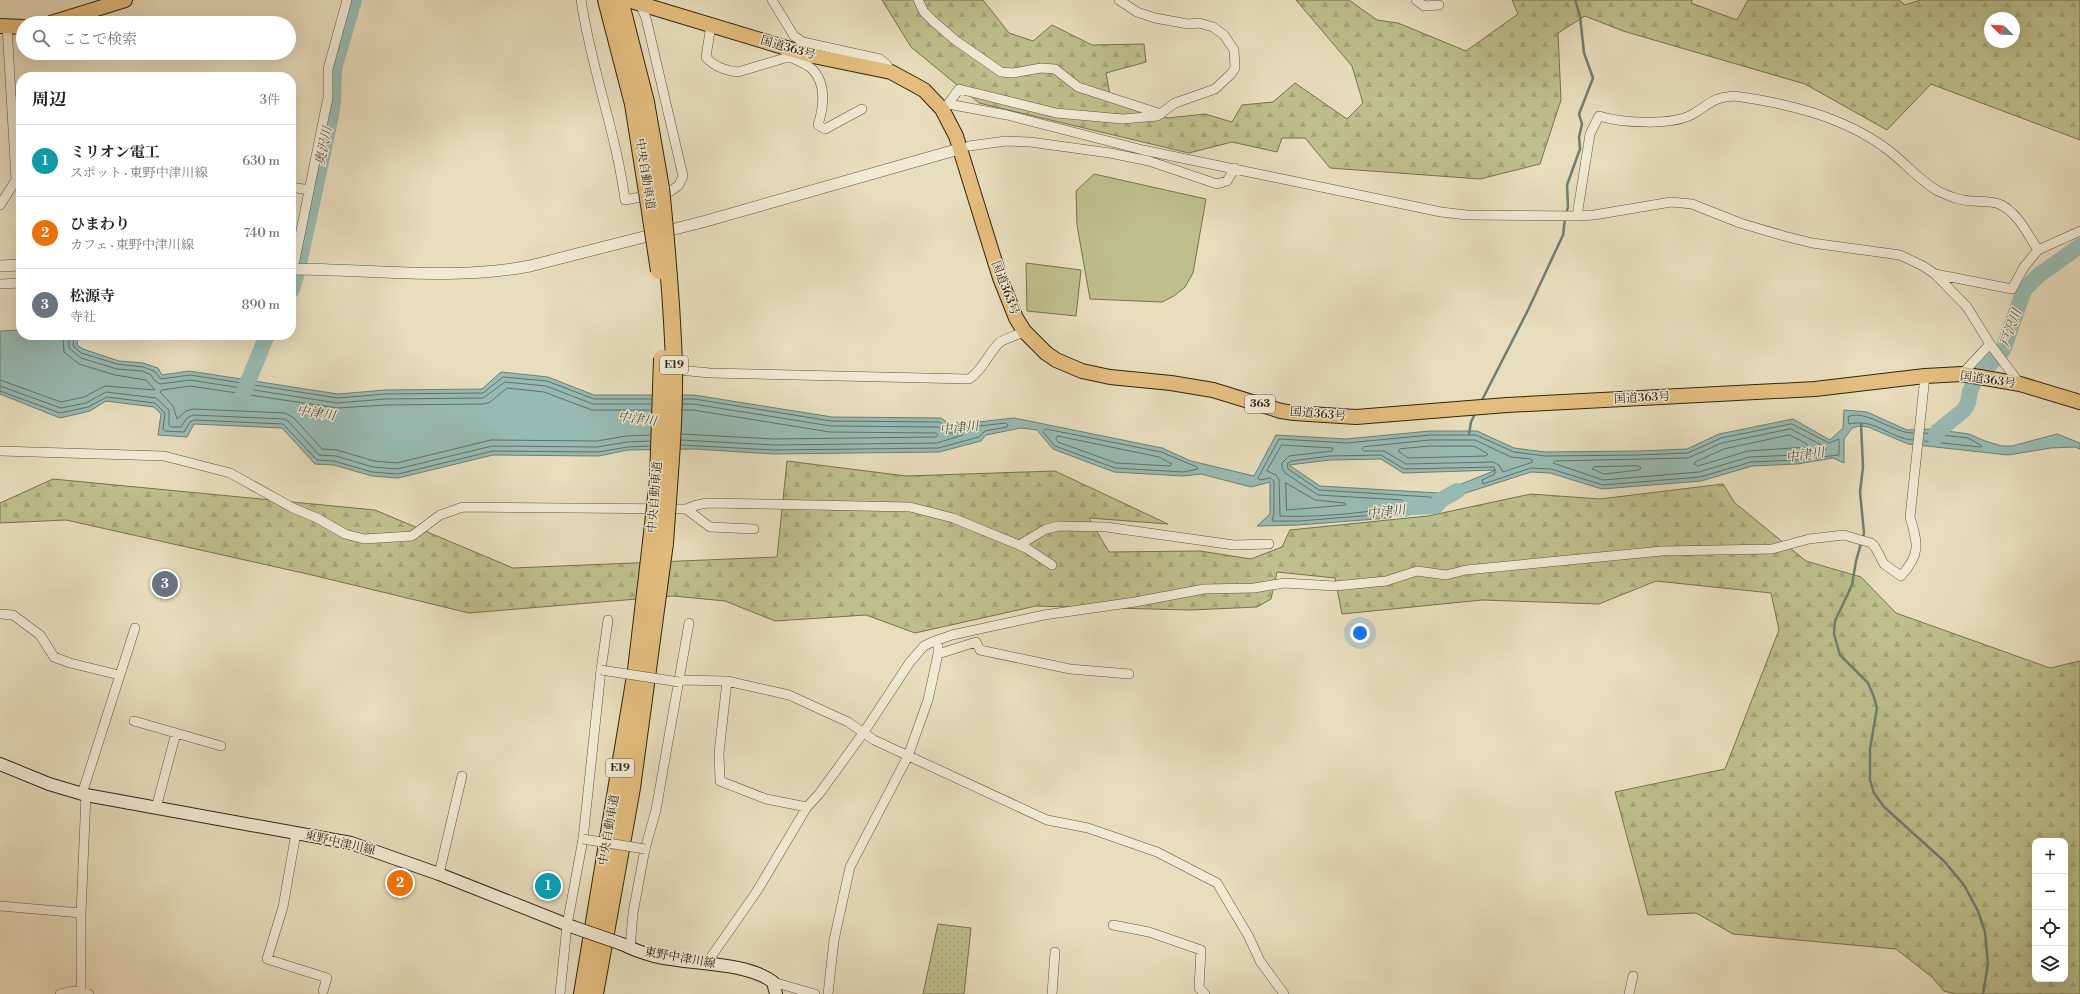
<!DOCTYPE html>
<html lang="ja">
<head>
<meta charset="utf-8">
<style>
	:root { --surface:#fff; --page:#f2f2f2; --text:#222; --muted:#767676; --line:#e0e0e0; --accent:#8f2418 }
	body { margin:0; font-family:"Libre Bodoni","Noto Serif JP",serif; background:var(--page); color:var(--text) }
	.controls { position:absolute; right:12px; bottom:12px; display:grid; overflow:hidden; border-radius:8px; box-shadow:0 4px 16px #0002 }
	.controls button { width:36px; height:36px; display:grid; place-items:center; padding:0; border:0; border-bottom:1px solid var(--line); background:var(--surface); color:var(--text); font:20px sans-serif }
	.compass { position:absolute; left:1984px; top:12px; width:36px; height:36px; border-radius:50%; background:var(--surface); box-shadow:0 4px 16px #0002; rotate:294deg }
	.you { position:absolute; left:1360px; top:633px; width:14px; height:14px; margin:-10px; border:3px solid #fff; border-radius:50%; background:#1a73e8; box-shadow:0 0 0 6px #1a73e833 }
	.badge { display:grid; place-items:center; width:26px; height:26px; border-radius:50%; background:var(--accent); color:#fff; font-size:13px; font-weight:700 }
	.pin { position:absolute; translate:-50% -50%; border:2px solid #fff; box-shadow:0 1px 4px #0006 }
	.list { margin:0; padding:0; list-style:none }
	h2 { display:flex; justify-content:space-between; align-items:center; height:52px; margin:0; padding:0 16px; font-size:17px }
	h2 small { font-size:13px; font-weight:400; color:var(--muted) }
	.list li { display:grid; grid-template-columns:26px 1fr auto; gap:12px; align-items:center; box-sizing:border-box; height:72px; padding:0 16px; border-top:1px solid var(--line) }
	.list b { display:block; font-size:15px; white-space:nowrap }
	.list p { margin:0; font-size:13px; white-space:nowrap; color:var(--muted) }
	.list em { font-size:13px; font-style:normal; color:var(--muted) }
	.icon { flex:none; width:22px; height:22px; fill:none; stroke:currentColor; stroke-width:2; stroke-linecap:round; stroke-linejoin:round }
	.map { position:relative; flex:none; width:2080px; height:994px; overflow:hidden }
	.search { position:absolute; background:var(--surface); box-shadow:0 4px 16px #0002; left:16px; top:16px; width:280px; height:44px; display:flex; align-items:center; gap:10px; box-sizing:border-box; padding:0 14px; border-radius:22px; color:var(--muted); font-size:15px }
	.panel { position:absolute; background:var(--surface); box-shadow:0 4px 16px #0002; left:16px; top:72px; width:280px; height:268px; border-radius:16px }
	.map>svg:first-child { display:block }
	.grass { fill:url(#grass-dots); stroke:#77714f }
	.forest { fill:url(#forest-firs); stroke:#77714f; fill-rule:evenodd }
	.green { fill:#bdbf8c; stroke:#77714f }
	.water { fill:#97bbb4; stroke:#6e7e73; fill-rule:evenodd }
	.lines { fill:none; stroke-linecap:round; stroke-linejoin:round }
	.shore { stroke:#646f63; stroke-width:1 }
	.stream { stroke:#6e7e73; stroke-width:2.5 }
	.river { stroke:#97bbb4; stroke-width:16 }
	.minor-casing { stroke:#5f523c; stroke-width:10 }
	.tertiary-casing { stroke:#5f523c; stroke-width:12 }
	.secondary-casing { stroke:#312312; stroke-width:14 }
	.trunk-casing { stroke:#312312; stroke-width:16 }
	.motorway-casing { stroke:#312312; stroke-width:18 }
	.minor { stroke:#f0e9d3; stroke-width:9 }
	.tertiary { stroke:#f0e9d3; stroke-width:11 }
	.secondary { stroke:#f0e9d3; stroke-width:12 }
	.trunk { stroke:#e4be7e; stroke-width:14 }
	.motorway { stroke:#e4be7e; stroke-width:16 }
	.minor-bridge-casing { stroke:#5f523c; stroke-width:10; stroke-linecap:butt }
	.secondary-bridge-casing { stroke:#312312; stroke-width:14; stroke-linecap:butt }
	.motorway-bridge-casing { stroke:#312312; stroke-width:18; stroke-linecap:butt }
	.minor-bridge { stroke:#f0e9d3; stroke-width:9 }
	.secondary-bridge { stroke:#f0e9d3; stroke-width:12 }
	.motorway-bridge { stroke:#e4be7e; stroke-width:16 }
	.labels { text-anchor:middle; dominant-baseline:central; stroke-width:3; stroke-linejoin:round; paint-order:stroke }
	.shield { fill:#f0e9d3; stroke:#6a5e4c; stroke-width:1 }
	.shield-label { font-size:11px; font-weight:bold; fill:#312312 }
	.street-label { font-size:12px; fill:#312312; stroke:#f0e9d3 }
	.water-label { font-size:13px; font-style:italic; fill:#505143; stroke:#f0e9d3 }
</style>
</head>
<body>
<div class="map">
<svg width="2080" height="994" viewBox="0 0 2080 994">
	<defs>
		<pattern id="grass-dots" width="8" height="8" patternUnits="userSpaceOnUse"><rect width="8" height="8" fill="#bdbf8c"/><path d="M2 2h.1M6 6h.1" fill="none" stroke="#a3a478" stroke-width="1.8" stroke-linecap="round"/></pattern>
		<pattern id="forest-firs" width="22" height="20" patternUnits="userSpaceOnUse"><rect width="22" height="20" fill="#bdbf8c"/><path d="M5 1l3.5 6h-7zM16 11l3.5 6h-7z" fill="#a3a478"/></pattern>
	</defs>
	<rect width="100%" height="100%" fill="#e8ddbc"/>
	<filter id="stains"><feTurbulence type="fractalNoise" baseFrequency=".005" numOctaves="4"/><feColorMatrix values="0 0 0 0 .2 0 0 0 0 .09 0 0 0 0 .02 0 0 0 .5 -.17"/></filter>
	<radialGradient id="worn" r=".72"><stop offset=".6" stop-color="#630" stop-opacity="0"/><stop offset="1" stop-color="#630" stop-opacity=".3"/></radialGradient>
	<path class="grass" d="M938,924L971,928L964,994H923Z"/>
	<path class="forest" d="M882,0H983L1009,33L1033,41L1052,25L1092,45L1144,44L1146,62L1106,73L1111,100L1168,118L1205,114L1232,122L1242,105L1273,102L1295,83L1347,119L1363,103L1352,66L1296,0H1349L1377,20L1398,23L1466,51L1518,14L1512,0H1692L1691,3L1737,20L1748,0H1899L1905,5L1920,0H2080V140L1931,84L1887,130L1805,84L1623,31L1585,16L1558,33L1561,100L1540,164L1480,179L1330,168L1305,138H1282L1277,152L1232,142L1189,153L979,103L911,47ZM1990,18H2014V42H1990Z
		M787,461L906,476L1055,471L1168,524L1089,518L1109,552L1200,551L1251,559L1282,547L1290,530L1428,516L1531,494L1600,499L1723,484L1735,503L1806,561L1861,577L1896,613L2050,668L2080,661V994H1955L1944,991L1932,977L1896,949L1733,934L1696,913L1648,915L1615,792L1725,769L1779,630L1771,593L1656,581L1599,604L1482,600L1342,614L1335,578L1277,572L1271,599L1257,607L1190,610L1036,606L915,633L866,615L775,621L725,601L673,596L469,613L312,575L66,520L0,523V503L53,479L375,510L513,568L777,557ZM2035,841H2065V979H2035Z"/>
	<path class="green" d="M1094,174L1206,199L1193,273L1185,287L1174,296L1162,302L1090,299L1077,225L1076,191Z
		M1026,263L1081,270L1076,316L1027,311Z"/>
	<path class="water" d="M21,330V335H78L77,345L83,349L119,361L143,363L158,368L162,375L189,371L338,394L385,390L482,389L501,372L548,377L594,395H694L832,417L941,418L951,425L1014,418L1162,448L1191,461L1254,476L1276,435L1346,439L1430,431H1477L1514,448L1545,452L1639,451L1687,449L1719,434L1793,419L1830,440L1843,428L1844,410L1867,412L1907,430L1932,429L1969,434L1985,441L2002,446H2012L2057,434L2080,443V449L2075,447L2051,448L2008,455L1908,444L1868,427L1859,426L1852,428L1844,439V463L1833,458L1797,464L1752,466L1701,481L1602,489L1550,473L1531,472L1388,518L1299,525L1257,526L1270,514V482L1251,487L1201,474L1183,476L1114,472L1053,449L1037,430L1021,428L986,435L981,441L939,452L774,454L694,449L628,450L599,456L493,455L398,478L372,476L334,465L315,464L282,428L194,424L187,437L158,435L161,414L154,407L106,401L90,411L60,418L0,394V331ZM1381,459L1403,473L1496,470L1439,493L1320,486L1289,465L1330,460Z"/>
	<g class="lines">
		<path class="shore" d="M69,335V348L81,358L117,369L142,371L151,375L155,381L160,384L190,380L337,403L385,399L483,398L505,382L546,386L593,404H651
			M74,335L73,346L81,353L117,364L143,367L154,371L161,379L190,375L338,398L385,394L483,393L503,377L547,381L594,399H652
			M0,380L61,402L84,397L105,386L155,390L146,380L115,375L79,364L64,352L63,335
			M0,386L61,408L86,403L106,392L156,398L169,410V425L171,427H181L187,418L193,415L284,419L289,422L319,455L336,456L373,467L397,469L492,446L597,447L627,442L650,441
			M0,391L60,413L88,407L107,397L155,403L165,413L163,429L165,431L184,432L190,422L194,420L283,424L317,460L334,461L372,472L398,474L493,451L598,452L628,447L650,446
			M1792,424L1829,443L1839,439V455L1796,460L1751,462L1700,477L1603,485L1551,469L1531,468L1483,484L1482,480L1495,474L1494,467L1404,469L1381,455L1330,456L1291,461L1287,464L1288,469L1319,490L1430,497L1432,498L1430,501L1387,514L1299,521H1272L1274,514V481L1270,478L1260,480L1258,478L1279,439L1347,443L1430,435H1476L1514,452L1545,456L1639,455L1688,453L1721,438Z
			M1046,429L1161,452L1197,467L1198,469L1183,472L1115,468L1055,446L1043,432Z
			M1791,429L1825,447L1826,450L1796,455L1749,457L1699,472L1603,480L1553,463L1555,461L1688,458L1722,443Z
			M681,434L774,439L936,437L938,435L936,433L830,432L693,410H683
			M650,435L626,436L597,441L491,440L397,463L374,461L337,450L322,449L294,418L285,413L193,409L186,411L177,419L173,406L160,392L162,390L190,386L337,408L386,405L484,404L490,402L507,388L544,392L592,410H651
			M1790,435L1807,444V447L1748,451L1698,466L1694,464L1695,462L1724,449Z
			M1058,436L1159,457L1172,464L1170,466L1116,463L1058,442L1056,439Z
			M681,440L774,445L937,443L963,435L961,433H949L938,427L831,426L693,404H683
			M1430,440H1475L1511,457L1531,459L1533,462L1503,472L1499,465L1493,462L1406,464L1384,451H1364L1362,449L1364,447Z
			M1913,440C1888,438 1876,418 1849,424L1848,417C1864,408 1895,434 1913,433
			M1924,441L1980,447L1982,446L1968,438L1924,433
			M681,445L774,450L938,448L979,437L985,431L1007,427L1008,425L1006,423L951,429L939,422L831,421L694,399H683
			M1282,445L1333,448L1332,451L1289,456L1282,463V468L1285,473L1318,495L1402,500L1404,503C1386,513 1303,518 1280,516L1279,480L1276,475L1267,471Z
			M1430,446H1474L1488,454L1486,456L1408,458L1398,451L1400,449Z
			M1639,466L1641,468L1639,470L1604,474L1592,469L1594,467Z
			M1286,483L1315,500L1345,503L1346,505L1287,510Z"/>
		<path class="stream" d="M1566,214L1568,207L1567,185L1580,149L1579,137L1582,124L1579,114L1593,78L1584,53L1580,16L1575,0
			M1481,402L1528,310L1563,235L1565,219
			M1861,424L1863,467L1860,492L1864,533L1856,561L1852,585L1835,621L1834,634L1840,655L1868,683L1874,697L1877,708L1870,749V780L1874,793L1884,807L1944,861L1964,885L1978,911L1985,932L1988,964L1983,994
			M1469,434L1471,422L1476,412"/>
		<path class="river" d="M291,291L297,273L331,116L333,101L334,69L354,0
			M241,399L267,335
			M1935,437L1938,431L1964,410L1968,403L1970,391L1975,380L2003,350L2024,290L2039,275L2080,246
			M1404,509L1410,507L1436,506L1441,500L1457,491"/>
		<defs>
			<path id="minor" d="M581,0C591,68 616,132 625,200L671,191L679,185L683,176L646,18L639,1
				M772,0L794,36L803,42L880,59L887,65L891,72
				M918,0L924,12L933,21L955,40L1001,72L1013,73L1041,68L1055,69L1078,87L1161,114
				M1416,0L1424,6L1439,5
				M711,25L706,57C713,66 726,71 738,72L785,58H792L794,52
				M792,58C798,61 806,64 811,68C827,83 824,106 818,125L825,129L862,109
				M948,104L959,89L1056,113L1123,119L1157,116L1175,103L1215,89L1231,74L1235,68L1234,50L1224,35L1213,27L1199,23L1188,24L1155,18L1137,12L1119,0
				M942,109L948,104L1007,115L1143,150L1441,212L1467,215L1577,216L1594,215L1671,202L1692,204L1740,223L1784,236L1812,243L1900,255L1923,266L1935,274L1967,307L1990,344L2020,384
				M969,146L1006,141L1030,142L1110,153L1149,161L1217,184L1227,181L1235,168
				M291,187L309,190
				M0,205L16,180L7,26
				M1577,216L1590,134L1599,116C1621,123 1673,126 1693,114C1710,104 1711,98 1734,96C1786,103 1841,116 1884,147C1903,160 1918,180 1938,191C1949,196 1960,201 1972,201C1981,202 1991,201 1999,204C2017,211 2028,235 2038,250
				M291,264L295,260L325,112L328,98V69L347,0
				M1935,274L2012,289L2024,267L2038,250L2080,231
				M0,284L21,283
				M679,370L710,373L969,379C982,371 988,354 999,343C1005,338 1017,336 1024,331
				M1962,374L1990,344
				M0,451L164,456L230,473L293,508L317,518L345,534L364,539L412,536L440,515L463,507L686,509L710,527L754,529
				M686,509L697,505L707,503L910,507L953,518L1026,548L1052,565
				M1019,545L1046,529L1059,526L1106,527L1234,545L1269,544
				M0,614L13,615L40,635L54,657L70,663L119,675
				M938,654L976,642L980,650L1070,669L1129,674
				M680,680L727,681L789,695L848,722L874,740L1047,820L1088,828L1157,852L1217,883L1249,937L1260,961L1284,994
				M727,681L719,753L720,781L766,799L807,807
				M134,721L221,746
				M82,794L135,628
				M156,808L176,733
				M296,833L283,907L267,959L327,978L323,991
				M439,874L462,776
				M0,906L81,913
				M1113,925L1149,932L1201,950L1199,988L1205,994
				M630,948L633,913L645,849L656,810L689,623
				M706,964L757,891L807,807L819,794L864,732L910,662L924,646L932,642L952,635L1044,615L1135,602L1204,589L1254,588L1284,583L1335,586L1386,581L1417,571L1446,575L1466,570L1662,551L1772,549L1809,539L1844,535L1871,543L1875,547L1884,564L1901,576C1921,554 1918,544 1910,517L1925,376
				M773,982L815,994
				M81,992V913L86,795
				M60,994L73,991L89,994
				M560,994L567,925L583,839L601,670L608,620
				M828,994L834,940L850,867L908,756L928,700L938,654V640
				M1052,994L1055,952
				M1629,994L1633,976"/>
			<path id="tertiary" d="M0,266L21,265
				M291,269C371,269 451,281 530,266L706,221L952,151"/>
			<path id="secondary" d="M0,764L49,784L86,795L351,843L439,874L573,927
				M622,944C632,949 643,953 654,956C689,965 745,961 773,982L776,994"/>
			<path id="trunk" d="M628,0L813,56L891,72L924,90L942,109L956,136L1000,278L1016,318L1024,331L1046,353L1056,360L1082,371L1110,377L1171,383L1213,390L1281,411L1294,413L1356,417L1507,405L1815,389L1925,376L1962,374L2020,384L2080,402
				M51,23L125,0
				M0,26L23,27"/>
			<path id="motorway" d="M606,0L633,104L647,192
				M620,0L646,102L661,188
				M582,994L636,670L651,542
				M595,994L632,788L665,543"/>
		</defs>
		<use href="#minor" class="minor-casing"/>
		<use href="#tertiary" class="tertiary-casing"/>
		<use href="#secondary" class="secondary-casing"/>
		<use href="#trunk" class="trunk-casing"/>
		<use href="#motorway" class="motorway-casing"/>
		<use href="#minor" class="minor"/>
		<use href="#tertiary" class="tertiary"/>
		<use href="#secondary" class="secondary"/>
		<use href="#trunk" class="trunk"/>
		<use href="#motorway" class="motorway"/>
		<defs>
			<path id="minor-bridge" d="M601,670L679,682
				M583,839L645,849"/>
			<path id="secondary-bridge" d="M573,927L622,944"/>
			<path id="motorway-bridge" d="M661,188C667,247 672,305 674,364C675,423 669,483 665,543
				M647,192L659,271
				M651,542L658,480L662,358"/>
		</defs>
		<use href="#minor-bridge" class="minor-bridge-casing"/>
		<use href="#secondary-bridge" class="secondary-bridge-casing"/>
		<use href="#motorway-bridge" class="motorway-bridge-casing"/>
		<use href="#minor-bridge" class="minor-bridge"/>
		<use href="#secondary-bridge" class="secondary-bridge"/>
		<use href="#motorway-bridge" class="motorway-bridge"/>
	</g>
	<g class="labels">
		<g class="shield">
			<rect x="660" y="356" width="28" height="18" rx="3"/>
			<rect x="1245" y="395" width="30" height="18" rx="3"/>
			<rect x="606" y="759" width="28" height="18" rx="3"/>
		</g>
		<g class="shield-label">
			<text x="674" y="365">E19</text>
			<text x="1260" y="404">363</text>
			<text x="620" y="768">E19</text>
		</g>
		<g class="street-label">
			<text transform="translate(788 48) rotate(16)">国道363号</text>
			<text transform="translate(645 174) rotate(81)">中央自動車道</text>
			<text transform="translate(1005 288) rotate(69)">国道363号</text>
			<text transform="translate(1988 380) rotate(8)">国道363号</text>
			<text transform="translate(1642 398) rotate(-3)">国道363号</text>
			<text transform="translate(1318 414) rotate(5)">国道363号</text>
			<text transform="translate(655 497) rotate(-85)">中央自動車道</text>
			<text transform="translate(609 830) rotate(-80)">中央自動車道</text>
			<text transform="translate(340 843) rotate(13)">東野中津川線</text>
			<text transform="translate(680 958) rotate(10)">東野中津川線</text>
		</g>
		<g class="water-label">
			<text transform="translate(324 146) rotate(-78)">奥沢川</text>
			<text transform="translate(2011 328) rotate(-70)">戸沢川</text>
			<text transform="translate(316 413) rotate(9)">中津川</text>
			<text transform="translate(637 419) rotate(8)">中津川</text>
			<text transform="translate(959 428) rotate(-6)">中津川</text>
			<text transform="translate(1805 455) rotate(-8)">中津川</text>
			<text transform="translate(1386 512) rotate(-7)">中津川</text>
		</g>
	</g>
	<rect width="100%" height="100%" filter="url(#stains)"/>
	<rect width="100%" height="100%" fill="url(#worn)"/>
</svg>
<div class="controls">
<button>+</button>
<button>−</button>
<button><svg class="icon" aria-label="locate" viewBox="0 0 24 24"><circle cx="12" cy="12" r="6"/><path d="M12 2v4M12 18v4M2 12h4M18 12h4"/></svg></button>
<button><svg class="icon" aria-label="layers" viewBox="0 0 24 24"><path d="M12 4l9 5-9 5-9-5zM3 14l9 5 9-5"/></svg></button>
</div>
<svg class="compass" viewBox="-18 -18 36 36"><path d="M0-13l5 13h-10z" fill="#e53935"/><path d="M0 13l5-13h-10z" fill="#767676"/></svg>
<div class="you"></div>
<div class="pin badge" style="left:548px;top:886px;background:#0f9aa8">1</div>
<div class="pin badge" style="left:400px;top:883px;background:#e8710a">2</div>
<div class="pin badge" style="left:165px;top:584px;background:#6b7280">3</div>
<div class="search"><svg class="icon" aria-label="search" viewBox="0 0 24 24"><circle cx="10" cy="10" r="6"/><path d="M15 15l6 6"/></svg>ここで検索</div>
<section class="panel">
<h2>周辺<small>3件</small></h2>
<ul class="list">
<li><span class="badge" style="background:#0f9aa8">1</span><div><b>ミリオン電工</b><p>スポット · 東野中津川線</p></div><em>630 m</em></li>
<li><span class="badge" style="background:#e8710a">2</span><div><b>ひまわり</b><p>カフェ · 東野中津川線</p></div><em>740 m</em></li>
<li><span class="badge" style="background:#6b7280">3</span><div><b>松源寺</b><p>寺社</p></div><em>890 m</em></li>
</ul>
</section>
</div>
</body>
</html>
